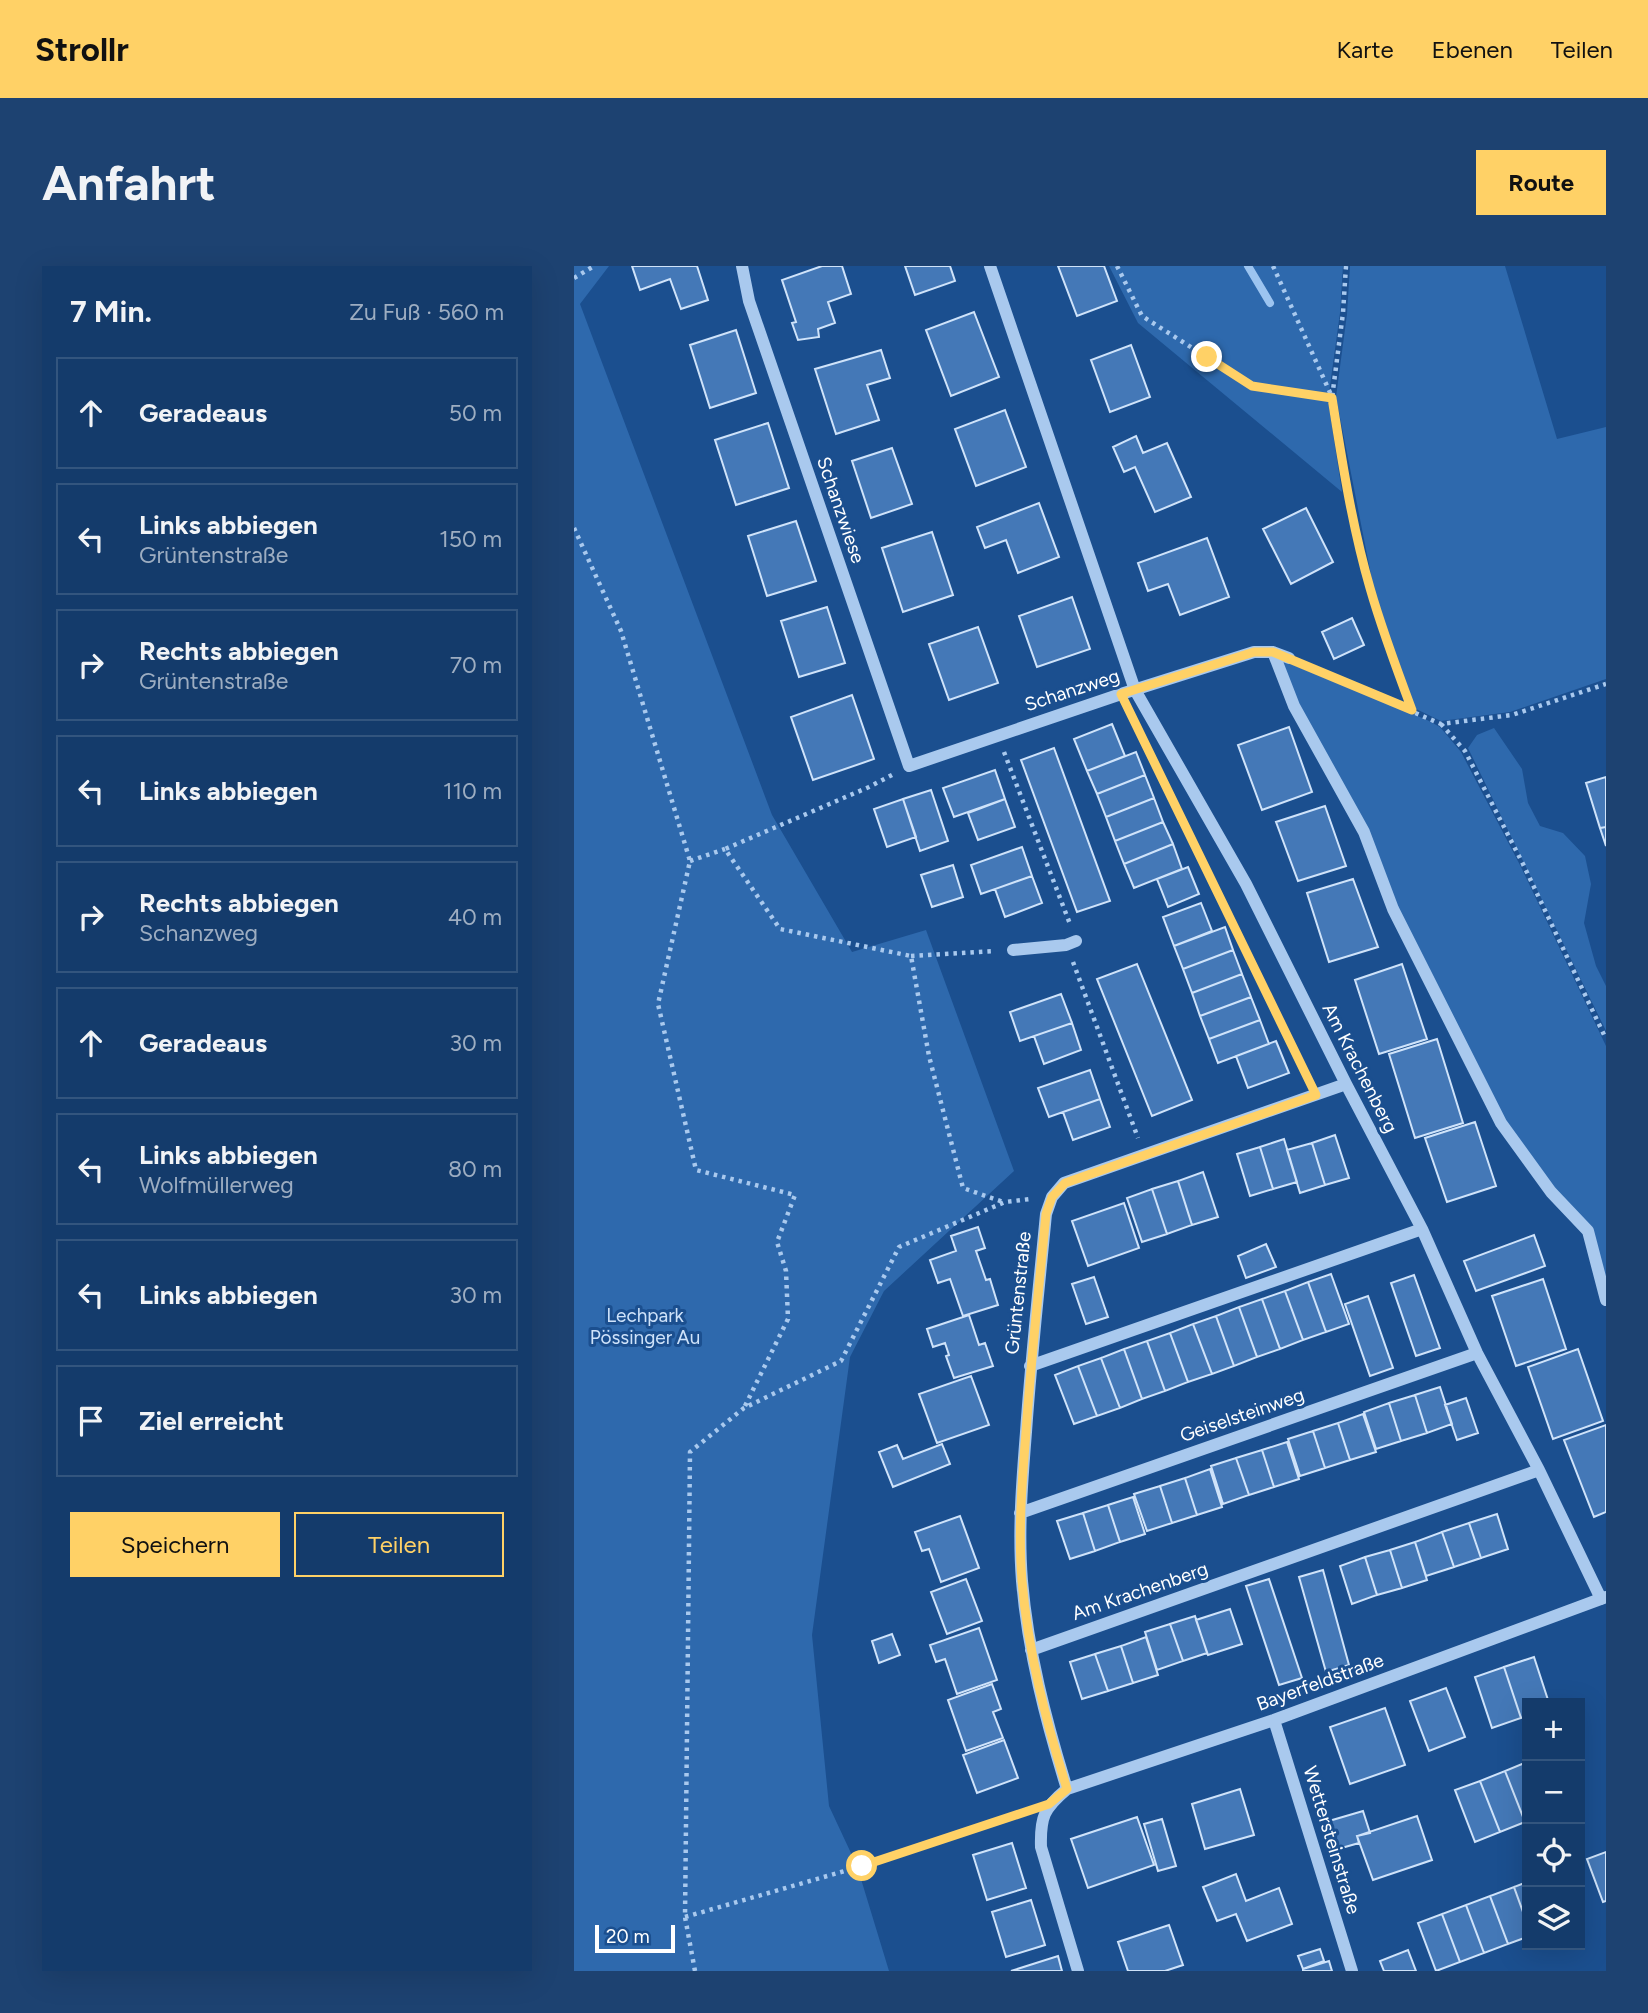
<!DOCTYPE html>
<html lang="de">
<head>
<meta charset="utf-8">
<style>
	:root { --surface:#143b6b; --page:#1d4271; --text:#f1f3f6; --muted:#9dadc1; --line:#33557e; --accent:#ffd166 }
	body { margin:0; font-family:Figtree,sans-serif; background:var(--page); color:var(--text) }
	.controls { position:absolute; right:21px; bottom:21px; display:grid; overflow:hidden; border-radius:0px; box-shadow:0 7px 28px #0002 }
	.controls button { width:63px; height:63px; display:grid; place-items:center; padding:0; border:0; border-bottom:2px solid var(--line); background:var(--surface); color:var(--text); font:35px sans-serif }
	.scale { position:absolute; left:21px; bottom:18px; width:80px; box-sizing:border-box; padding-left:7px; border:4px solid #fff; border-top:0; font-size:19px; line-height:24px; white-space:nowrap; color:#fff; -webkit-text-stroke:5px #1b4f8f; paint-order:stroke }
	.stop { position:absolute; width:21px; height:21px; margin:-16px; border:5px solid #ffd166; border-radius:50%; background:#fff }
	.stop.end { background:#ffd166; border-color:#fff; box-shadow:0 2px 7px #0008 }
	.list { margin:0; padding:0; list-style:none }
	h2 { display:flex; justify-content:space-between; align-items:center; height:91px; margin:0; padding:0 28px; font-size:30px }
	h2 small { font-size:23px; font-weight:400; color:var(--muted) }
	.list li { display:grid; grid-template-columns:46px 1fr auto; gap:21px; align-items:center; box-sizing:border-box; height:112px; margin:0 14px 14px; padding:0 14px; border:2px solid var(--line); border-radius:0px }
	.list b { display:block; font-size:26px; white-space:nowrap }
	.list p { margin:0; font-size:23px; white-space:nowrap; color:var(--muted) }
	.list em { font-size:23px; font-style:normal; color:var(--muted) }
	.actions { display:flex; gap:14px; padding:21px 28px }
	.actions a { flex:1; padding:16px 0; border:2px solid var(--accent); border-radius:0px; text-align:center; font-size:24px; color:var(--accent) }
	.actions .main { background:var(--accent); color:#111 }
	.icon { flex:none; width:38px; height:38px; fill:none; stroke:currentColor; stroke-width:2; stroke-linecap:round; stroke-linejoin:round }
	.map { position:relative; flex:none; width:1032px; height:1705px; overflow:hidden; border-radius:0px }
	header { display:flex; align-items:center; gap:42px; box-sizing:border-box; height:98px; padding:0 35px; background:var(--accent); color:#111 }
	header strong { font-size:33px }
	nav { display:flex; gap:38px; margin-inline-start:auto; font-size:24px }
	.intro { display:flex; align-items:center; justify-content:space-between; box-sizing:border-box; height:168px; padding:0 42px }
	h1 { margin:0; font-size:49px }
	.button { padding:18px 32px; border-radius:0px; background:var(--accent); color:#111; font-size:24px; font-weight:700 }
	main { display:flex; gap:42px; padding:0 42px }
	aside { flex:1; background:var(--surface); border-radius:0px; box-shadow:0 7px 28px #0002 }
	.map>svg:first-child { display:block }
	.green { fill:#2e69ad }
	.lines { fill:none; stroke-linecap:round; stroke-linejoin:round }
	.stream { stroke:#9cc4f0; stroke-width:8 }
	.building { fill:#4478b7; stroke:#cfe3fa; stroke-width:2 }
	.path { stroke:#a9c9ee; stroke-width:4.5; stroke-dasharray:3.5 5; stroke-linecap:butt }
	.minor { stroke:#a9c9ee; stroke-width:12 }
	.route { stroke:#ffd166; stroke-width:9 }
	.labels { text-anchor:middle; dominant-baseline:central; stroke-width:6; stroke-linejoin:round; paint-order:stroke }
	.street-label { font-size:19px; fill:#fff; stroke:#1b4f8f }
	.park-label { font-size:19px; fill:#cfe3fa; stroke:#1b4f8f }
</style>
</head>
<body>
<header>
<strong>Strollr</strong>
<nav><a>Karte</a><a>Ebenen</a><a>Teilen</a></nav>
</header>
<div class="intro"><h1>Anfahrt</h1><a class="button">Route</a></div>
<main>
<aside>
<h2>7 Min.<small>Zu Fuß · 560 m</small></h2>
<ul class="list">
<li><svg class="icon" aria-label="ahead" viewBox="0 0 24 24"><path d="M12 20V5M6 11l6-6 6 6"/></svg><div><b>Geradeaus</b></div><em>50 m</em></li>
<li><svg class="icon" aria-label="left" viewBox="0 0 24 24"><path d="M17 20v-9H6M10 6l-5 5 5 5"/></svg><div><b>Links abbiegen</b><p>Grüntenstraße</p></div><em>150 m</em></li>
<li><svg class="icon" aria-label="right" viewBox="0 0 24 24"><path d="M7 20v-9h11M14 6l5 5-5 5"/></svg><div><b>Rechts abbiegen</b><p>Grüntenstraße</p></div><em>70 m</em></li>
<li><svg class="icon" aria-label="left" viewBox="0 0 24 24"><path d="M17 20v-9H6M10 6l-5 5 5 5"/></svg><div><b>Links abbiegen</b></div><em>110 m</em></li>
<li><svg class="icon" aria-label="right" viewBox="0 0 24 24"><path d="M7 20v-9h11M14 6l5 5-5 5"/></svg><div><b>Rechts abbiegen</b><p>Schanzweg</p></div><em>40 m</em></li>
<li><svg class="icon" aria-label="ahead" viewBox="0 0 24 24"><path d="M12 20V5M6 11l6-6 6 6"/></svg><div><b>Geradeaus</b></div><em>30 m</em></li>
<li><svg class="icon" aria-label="left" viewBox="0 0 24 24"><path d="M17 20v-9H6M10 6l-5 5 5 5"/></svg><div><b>Links abbiegen</b><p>Wolfmüllerweg</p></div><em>80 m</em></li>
<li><svg class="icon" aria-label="left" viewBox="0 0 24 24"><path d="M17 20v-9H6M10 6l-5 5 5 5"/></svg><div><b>Links abbiegen</b></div><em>30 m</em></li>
<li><svg class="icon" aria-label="arrive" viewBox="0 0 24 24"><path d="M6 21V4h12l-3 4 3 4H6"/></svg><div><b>Ziel erreicht</b></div></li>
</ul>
<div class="actions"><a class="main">Speichern</a><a>Teilen</a></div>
</aside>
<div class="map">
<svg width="1032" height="1705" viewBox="0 0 1032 1705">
	<rect width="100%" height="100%" fill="#1b4f8f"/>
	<path class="green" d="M0,0H35L6,38L198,549L278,686L352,664L440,905L310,1025L276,1091L238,1369L255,1540L283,1600L315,1705H0Z
		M535,0H769L766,47L754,134L768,226L564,57Z
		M776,0H931L983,173L1032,161V413L936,446L867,455L840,442L816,378L799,319L762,131L773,48Z
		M705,393L853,454L866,461L887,486L947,601L1032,780V1028L1017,964L980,925L929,854L724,438Z
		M920,462L948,503L954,537L966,560L989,567L1011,590L1017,618L1010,657L1022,700L1032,720V765L894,482L903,469Z"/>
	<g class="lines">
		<path class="stream" d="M674,0L696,37"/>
	</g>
	<path class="building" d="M58,0H123L134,34L107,43L96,13L66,24Z
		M248,0H268L277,28L254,36L261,57L244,63L245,71L224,74L218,57L222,56L208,14Z
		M331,0H376L381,15L341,29Z
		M484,0H530L543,35L503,50Z
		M400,46L425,111L377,130L352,64Z
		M162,64L182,127L136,142L116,79Z
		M557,79L576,131L536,146L517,94Z
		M307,84L316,112L293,119L305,154L262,168L241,103Z
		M431,144L452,201L402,220L381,163Z
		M194,157L215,222L162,239L141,174Z
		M562,170L569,187L593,177L617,231L581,246L561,201L550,206L539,181Z
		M318,182L338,238L297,252L278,195Z
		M465,237L485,291L444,307L432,274L411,282L403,261Z
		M732,242L759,296L717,318L689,263Z
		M222,255L242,315L193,330L174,270Z
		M358,266L379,329L329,346L308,282Z
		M633,272L655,331L606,349L594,318L574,325L564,297Z
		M498,331L516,383L463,401L445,350Z
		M253,341L271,397L225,411L207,355Z
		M778,352L790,379L760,393L748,366Z
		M404,361L424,417L375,434L355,378Z
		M278,429L300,493L239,514L217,451Z
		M538,458L551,490L513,505L500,473Z
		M715,461L738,526L688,544L664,479Z
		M480,482L536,635L503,646L447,494Z
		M562,486L571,509L523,528L513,505Z
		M421,504L431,533L380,551L369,522Z
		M571,509L580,532L532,551L523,528Z
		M1032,511V561L1026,562L1012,517Z
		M357,524L374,575L346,585L329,533Z
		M580,532L589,556L541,575L532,551Z
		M329,533L342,571L313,581L300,543Z
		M431,533L441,561L404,574L394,547Z
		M751,540L772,600L724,615L702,556Z
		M589,556L599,578L550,598L541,575Z
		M1032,561V580L1026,562Z
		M599,578L608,603L560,622L550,598Z
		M448,581L458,610L407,628L397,599Z
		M379,599L389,631L358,641L347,609Z
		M614,601L625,628L594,641L583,613Z
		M458,610L468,637L431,651L421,623Z
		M779,613L804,681L755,696L733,627Z
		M627,637L638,665L600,680L589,651Z
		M651,661L659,684L609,703L600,680Z
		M659,684L668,708L618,727L609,703Z
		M563,698L618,834L578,850L523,713Z
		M828,698L853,773L805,788L781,714Z
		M668,708L677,731L626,750L618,727Z
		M487,728L498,757L446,775L436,746Z
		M677,731L686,754L635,773L626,750Z
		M686,754L695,778L644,797L635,773Z
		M498,757L507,784L470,798L460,770Z
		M863,773L889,857L841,872L815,788Z
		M702,775L715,807L674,822L662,790Z
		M516,804L526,833L475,851L464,822Z
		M526,833L536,861L499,874L489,846Z
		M901,856L922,920L873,936L851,872Z
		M761,869L775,912L751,919L738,877Z
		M710,873L723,916L699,923L686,881Z
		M738,877L751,919L726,927L713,884Z
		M686,881L699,923L676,930L663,888Z
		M629,906L644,951L618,959L604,915Z
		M604,915L618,959L593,968L578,923Z
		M578,923L593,968L568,976L553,932Z
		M550,937L565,982L514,1000L498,955Z
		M404,961L411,982L402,985L412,1014L416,1013L424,1039L389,1050L376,1013L364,1017L356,994L382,985L377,970Z
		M960,969L971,1000L902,1025L890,995Z
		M692,978L702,1001L672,1012L664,990Z
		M757,1008L775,1058L752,1066L734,1016Z
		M840,1009L866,1082L842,1090L817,1017Z
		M520,1011L534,1051L512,1058L498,1018Z
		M969,1013L992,1083L942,1100L918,1030Z
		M734,1016L752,1066L729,1074L711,1025Z
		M711,1025L729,1074L706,1083L688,1033Z
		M794,1030L819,1102L796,1110L771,1038Z
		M688,1033L706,1083L683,1091L665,1041Z
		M665,1041L683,1091L660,1100L642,1050Z
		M395,1049L405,1079L411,1077L419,1100L380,1112L372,1090L375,1089L371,1077L359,1081L353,1063Z
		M642,1050L660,1100L638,1108L619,1058Z
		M619,1058L638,1108L614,1116L596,1067Z
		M596,1067L614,1116L591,1125L573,1075Z
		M573,1075L591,1125L568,1133L550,1083Z
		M550,1083L568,1133L546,1142L527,1092Z
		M1004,1083L1029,1155L979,1173L954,1101Z
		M527,1092L546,1142L523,1150L504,1100Z
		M504,1100L523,1150L500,1158L481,1109Z
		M397,1110L415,1159L363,1177L345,1128Z
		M866,1121L878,1158L853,1167L841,1129Z
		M841,1129L853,1167L827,1175L815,1137Z
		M892,1132L904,1167L883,1174L871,1139Z
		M815,1137L827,1175L802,1183L790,1146Z
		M789,1148L802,1186L776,1194L764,1157Z
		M764,1157L776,1194L751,1202L739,1165Z
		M1032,1159V1246L1020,1251L990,1174Z
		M739,1165L751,1202L726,1210L714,1173Z
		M713,1176L725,1213L700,1221L688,1184Z
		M368,1178L376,1198L319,1221L305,1186L323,1179L329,1193Z
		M688,1184L700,1221L675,1229L662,1192Z
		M662,1192L675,1229L649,1238L637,1200Z
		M636,1203L648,1241L623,1249L611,1212Z
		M611,1212L623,1249L598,1257L586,1220Z
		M586,1220L598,1257L573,1265L560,1228Z
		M559,1231L571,1268L546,1276L534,1239Z
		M534,1239L546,1276L521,1285L509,1247Z
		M509,1247L521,1285L496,1293L483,1255Z
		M923,1248L934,1283L907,1292L895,1257Z
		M386,1250L405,1302L367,1316L355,1283L348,1285L341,1266Z
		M895,1257L907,1292L880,1301L868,1266Z
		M868,1266L880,1301L852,1310L841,1276Z
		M841,1276L853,1314L828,1322L816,1284Z
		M816,1284L828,1322L803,1329L791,1291Z
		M791,1291L803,1329L778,1338L766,1300Z
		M749,1304L775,1399L752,1406L725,1311Z
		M392,1313L408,1355L373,1368L357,1326Z
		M695,1313L728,1412L705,1419L672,1320Z
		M656,1343L668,1378L634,1389L622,1354Z
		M621,1350L633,1387L609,1395L596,1358Z
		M596,1358L609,1395L583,1404L571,1366Z
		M405,1362L423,1414L383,1428L371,1393L362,1396L356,1379Z
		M318,1368L326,1389L305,1397L298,1375Z
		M572,1371L584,1409L559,1417L547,1380Z
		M547,1380L559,1417L534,1425L521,1388Z
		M521,1388L534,1425L508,1433L496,1396Z
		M960,1391L975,1437H953V1450L947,1452L930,1401Z
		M930,1401L947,1452L918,1462L901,1411Z
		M418,1418L427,1443L419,1446L429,1472L392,1485L374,1434Z
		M872,1422L891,1471L855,1485L836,1435Z
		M811,1442L831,1499L776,1518L756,1461Z
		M430,1474L444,1512L403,1527L389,1489Z
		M953,1496V1556H951L931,1505Z
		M931,1505L951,1556L926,1566L906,1515Z
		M906,1515L926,1566L901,1576L881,1524Z
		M666,1523L680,1569L631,1583L618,1538Z
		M789,1545L796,1567L783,1570L785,1577L764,1583L755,1555Z
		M843,1550L858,1594L799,1614L783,1570Z
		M563,1551L580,1599L514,1622L497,1573Z
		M588,1553L602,1600L584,1605L570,1558Z
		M438,1577L452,1622L413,1634L399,1589Z
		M1032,1586V1635L1029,1636L1013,1593Z
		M662,1608L672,1635L705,1622L718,1658L673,1675L662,1648L643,1655L629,1621Z
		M953,1616V1657L940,1621Z
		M940,1621L953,1657V1671L934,1678L916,1630Z
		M916,1630L934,1678L910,1687L892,1639Z
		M457,1634L471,1679L432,1691L418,1646Z
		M892,1639L910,1687L886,1696L868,1648Z
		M868,1648L886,1696L862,1705L844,1657Z
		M595,1659L609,1699L591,1705H554L544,1676Z
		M746,1683L750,1695L729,1703L724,1690Z
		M834,1684L842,1705H810L806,1695Z
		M484,1690L488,1705H437Z
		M755,1695L758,1705H729V1703Z"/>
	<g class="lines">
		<path class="path" d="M543,0L568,50L678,120L758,132
			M699,0L758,131
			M772,0L769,47L758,132L773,225L795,319L813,379L838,444
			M0,12L20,0
			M0,262L47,365L116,595L84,738L122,904L221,929L203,976L212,1005L214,1053L170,1142
			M732,400L867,458L938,449L1032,418
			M867,458L891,485L949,598L1032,773
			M430,486L496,658
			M318,509L295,521L151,583L206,663L337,690L355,790L389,922L429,936
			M600,536L733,811
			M116,595L151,583
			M337,690L421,685
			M499,696L564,872
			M111,1651L288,1600L451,1546
			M121,1705L111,1651L116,1186L170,1142L267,1095L325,981L431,936L456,933"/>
		<path class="minor" d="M168,0L175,35L335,500L547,428L680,386H699L715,392
			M416,0L561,424L672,618L772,818L848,963L903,1087L965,1204L1027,1333
			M699,386L720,440L790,566L819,643L927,857L977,926L1014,965L1032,1034
			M439,684L492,679L502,675
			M456,1100L848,963
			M446,1247L903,1087
			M457,1384L965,1204
			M700,1454L778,1705
			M493,1523C472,1455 454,1386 448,1315C444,1265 448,1216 452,1166C457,1093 465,1021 472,948L478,931L490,917L772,818
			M504,1705L467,1581C466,1551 470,1542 493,1523L700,1454L1032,1331"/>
	</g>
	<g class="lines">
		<path class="route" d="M288,1600L475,1538L493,1523C472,1455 454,1386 448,1315C444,1265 448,1216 452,1166C457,1093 465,1021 472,948L478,931L491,917L742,829L547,428L680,386H699L838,444C823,404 808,364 796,322C778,260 768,195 758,132L678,120L633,91"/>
	</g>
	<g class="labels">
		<g class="street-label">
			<text transform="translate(267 244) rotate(71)">Schanzwiese</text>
			<text transform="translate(498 424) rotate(-18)">Schanzweg</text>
			<text transform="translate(786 802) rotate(63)">Am Krachenberg</text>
			<text transform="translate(444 1027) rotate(-84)">Grüntenstraße</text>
			<text transform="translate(668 1149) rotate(-19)">Geiselsteinweg</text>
			<text transform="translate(566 1325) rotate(-19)">Am Krachenberg</text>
			<text transform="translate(746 1416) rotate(-20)">Bayerfeldstraße</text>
			<text transform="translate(758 1574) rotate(73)">Wettersteinstraße</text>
		</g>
		<g class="park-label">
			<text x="71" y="1049">Lechpark<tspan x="71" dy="22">Pössinger Au</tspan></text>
		</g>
	</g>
</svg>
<div class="controls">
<button>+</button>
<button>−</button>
<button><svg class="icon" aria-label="locate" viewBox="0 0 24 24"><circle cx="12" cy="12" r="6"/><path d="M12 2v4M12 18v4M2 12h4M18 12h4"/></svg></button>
<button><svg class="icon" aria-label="layers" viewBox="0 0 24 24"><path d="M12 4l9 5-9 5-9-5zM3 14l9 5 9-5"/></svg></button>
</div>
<div class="scale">20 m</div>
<div class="stop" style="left:288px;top:1600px"></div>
<div class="stop end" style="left:633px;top:91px"></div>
</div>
</main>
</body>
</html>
